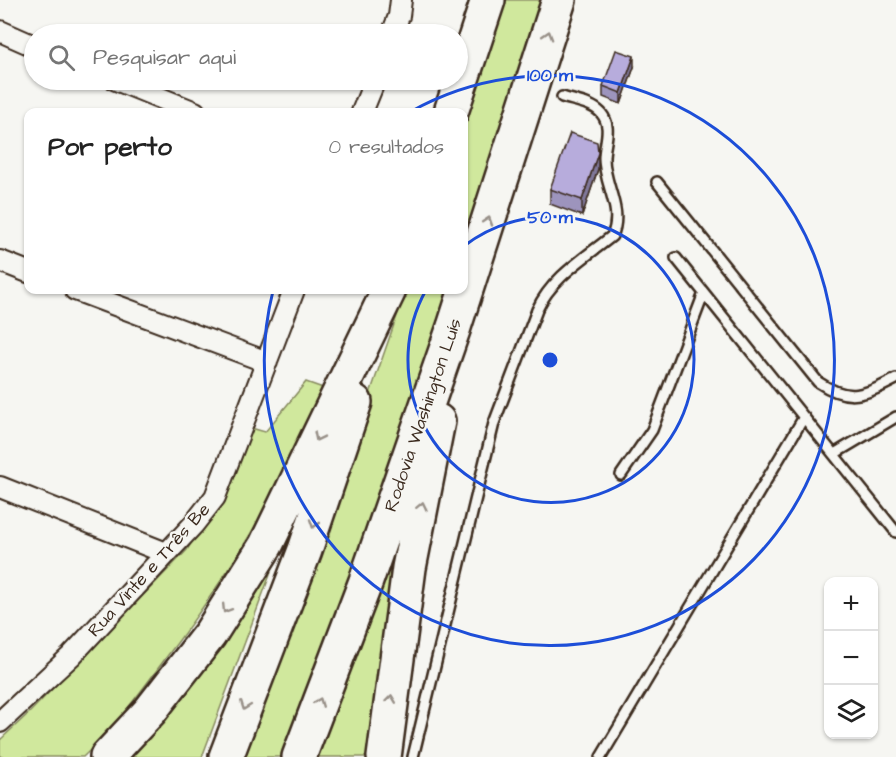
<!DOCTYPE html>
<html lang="pt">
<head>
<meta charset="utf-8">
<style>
	:root { --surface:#fff; --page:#f2f2f2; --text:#222; --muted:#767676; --line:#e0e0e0 }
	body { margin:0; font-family:"Architects Daughter",sans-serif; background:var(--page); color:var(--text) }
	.controls { position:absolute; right:18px; bottom:18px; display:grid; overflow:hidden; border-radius:12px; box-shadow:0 2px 4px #0004 }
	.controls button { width:54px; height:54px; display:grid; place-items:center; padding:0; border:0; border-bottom:2px solid var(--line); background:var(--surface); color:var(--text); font:30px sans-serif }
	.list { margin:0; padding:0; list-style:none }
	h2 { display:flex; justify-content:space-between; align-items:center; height:78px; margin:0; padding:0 24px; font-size:26px }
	h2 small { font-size:20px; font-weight:400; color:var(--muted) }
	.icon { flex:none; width:33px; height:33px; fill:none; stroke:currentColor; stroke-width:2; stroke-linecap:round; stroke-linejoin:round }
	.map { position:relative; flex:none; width:896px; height:757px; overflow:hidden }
	.search { position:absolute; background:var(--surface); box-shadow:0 2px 4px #0004; left:24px; top:24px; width:444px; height:66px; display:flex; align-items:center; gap:15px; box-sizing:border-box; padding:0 21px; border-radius:33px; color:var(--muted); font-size:22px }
	.panel { position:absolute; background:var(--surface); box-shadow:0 2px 4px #0004; left:24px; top:108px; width:444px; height:186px; border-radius:12px }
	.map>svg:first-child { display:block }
	.grass { fill:#d0e89d; stroke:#86895e; stroke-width:1.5 }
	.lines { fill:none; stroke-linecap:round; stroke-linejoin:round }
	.lane-casing { stroke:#3b2a1e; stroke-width:14 }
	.street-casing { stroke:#3b2a1e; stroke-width:24 }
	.highway-casing { stroke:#3b2a1e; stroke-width:38 }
	.lane { stroke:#f6f6f2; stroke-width:9 }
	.street { stroke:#f6f6f2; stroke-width:20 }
	.highway { stroke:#f6f6f2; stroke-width:33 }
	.wall { fill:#9d94bd; stroke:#3b2a1e; stroke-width:1.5 }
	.shaded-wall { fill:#80789a; stroke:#3b2a1e; stroke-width:1.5 }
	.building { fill:#b7acdc; stroke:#3b2a1e; stroke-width:1.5 }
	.oneway { stroke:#989088 }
	.ring { fill:none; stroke:#1d4ed8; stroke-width:3 }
	.labels { text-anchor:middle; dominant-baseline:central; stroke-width:5; stroke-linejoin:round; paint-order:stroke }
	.street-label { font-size:18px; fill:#3b2a1e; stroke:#f6f6f2 }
	.centre { fill:#1d4ed8; stroke:#f6f6f2; stroke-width:3 }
	.ring-label { font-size:18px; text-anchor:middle; font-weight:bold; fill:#1d4ed8; stroke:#f6f6f2; stroke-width:5; stroke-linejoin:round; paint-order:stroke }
</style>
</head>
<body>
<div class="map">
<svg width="896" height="757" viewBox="0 0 896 757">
	<rect width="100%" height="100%" fill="#f6f6f2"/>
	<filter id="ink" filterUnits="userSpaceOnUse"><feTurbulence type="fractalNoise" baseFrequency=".0167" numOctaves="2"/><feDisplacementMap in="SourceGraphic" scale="12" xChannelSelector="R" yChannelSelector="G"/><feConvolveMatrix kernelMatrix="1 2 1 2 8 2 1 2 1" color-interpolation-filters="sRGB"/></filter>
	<g filter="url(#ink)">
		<path class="grass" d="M500,0H546L464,255V115Z
			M406,290H452L286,757H237L315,552Z
			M306,382L323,388C285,486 229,575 165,659C140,693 114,728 83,757H0V740L30,712L187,550L216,503L251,428L265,432Z
			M418,471L372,757H312Z
			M280,548L202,757H124Z"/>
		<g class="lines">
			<defs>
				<path id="lane" d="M657,182L818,382C849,403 865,395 896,379
					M676,258L896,532
					M834,454L896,417
					M621,475L652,430L704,293
					M413,757L494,423L537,310C552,277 585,258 612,236C624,209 604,186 604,158C604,143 613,127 601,113C592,103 574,101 562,97
					M601,757L804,417"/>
				<path id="street" d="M0,31L34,46
					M392,34L399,16L401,0
					M116,80L195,112
					M362,112L375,80
					M0,261L28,272
					M75,290L267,362
					M0,487L166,553
					M0,722L71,656L193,525L215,497L294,290"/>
				<path id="highway" d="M451,112L488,0
					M107,757L150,711L210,634L266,545L389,290
					M226,757L305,550L355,402
					M299,757L366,581L454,327L559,0
					M384,757L409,568L438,421"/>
			</defs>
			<use href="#lane" class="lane-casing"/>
			<use href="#street" class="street-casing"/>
			<use href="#highway" class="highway-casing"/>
			<use href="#lane" class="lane"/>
			<use href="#street" class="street"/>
			<use href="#highway" class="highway"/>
		</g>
		<path class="wall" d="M634,67L621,104L603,97V86Z
			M598,169L582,216L550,204V189Z"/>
		<path class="shaded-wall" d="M634,56V67L621,104V93Z
			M598,153V169L582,216V200Z"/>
		<path class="building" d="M616,50L634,56L621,93L603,86Z
			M570,133L597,142L598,153L582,200L550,189Z"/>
		<defs><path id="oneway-chevron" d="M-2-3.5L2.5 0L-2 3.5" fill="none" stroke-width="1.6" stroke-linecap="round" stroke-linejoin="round" transform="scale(1.5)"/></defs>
		<g class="oneway">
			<use href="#oneway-chevron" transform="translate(548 35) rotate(-73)"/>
			<use href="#oneway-chevron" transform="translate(488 221) rotate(-72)"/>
			<use href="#oneway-chevron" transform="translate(318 437) rotate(116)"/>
			<use href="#oneway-chevron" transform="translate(422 506) rotate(-78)"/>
			<use href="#oneway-chevron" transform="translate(314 524) rotate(109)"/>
			<use href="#oneway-chevron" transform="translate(226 609) rotate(122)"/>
			<use href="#oneway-chevron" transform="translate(391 699) rotate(-83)"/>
			<use href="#oneway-chevron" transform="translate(319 702) rotate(-69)"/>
			<use href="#oneway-chevron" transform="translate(245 706) rotate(111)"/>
		</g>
	</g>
	<g class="ring">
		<path d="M464 246A143 143 0 1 1 426 290"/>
		<path d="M410 112A285 285 0 1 1 273 291"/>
	</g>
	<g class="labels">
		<g class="street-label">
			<text transform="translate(423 415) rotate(-71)">Rodovia Washington Luís</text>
			<text transform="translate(149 570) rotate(-48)">Rua Vinte e Três Be</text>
		</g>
	</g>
	<circle cx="550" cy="360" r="9" class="centre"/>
	<g class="ring-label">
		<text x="550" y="81">100 m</text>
		<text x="550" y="223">50 m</text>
	</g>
</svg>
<div class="controls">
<button>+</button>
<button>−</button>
<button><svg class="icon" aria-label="layers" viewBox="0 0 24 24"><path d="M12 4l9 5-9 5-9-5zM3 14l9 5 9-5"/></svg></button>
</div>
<div class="search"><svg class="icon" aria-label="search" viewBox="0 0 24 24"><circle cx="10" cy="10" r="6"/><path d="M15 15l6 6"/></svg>Pesquisar aqui</div>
<section class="panel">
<h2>Por perto<small>0 resultados</small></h2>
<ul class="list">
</ul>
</section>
</div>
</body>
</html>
